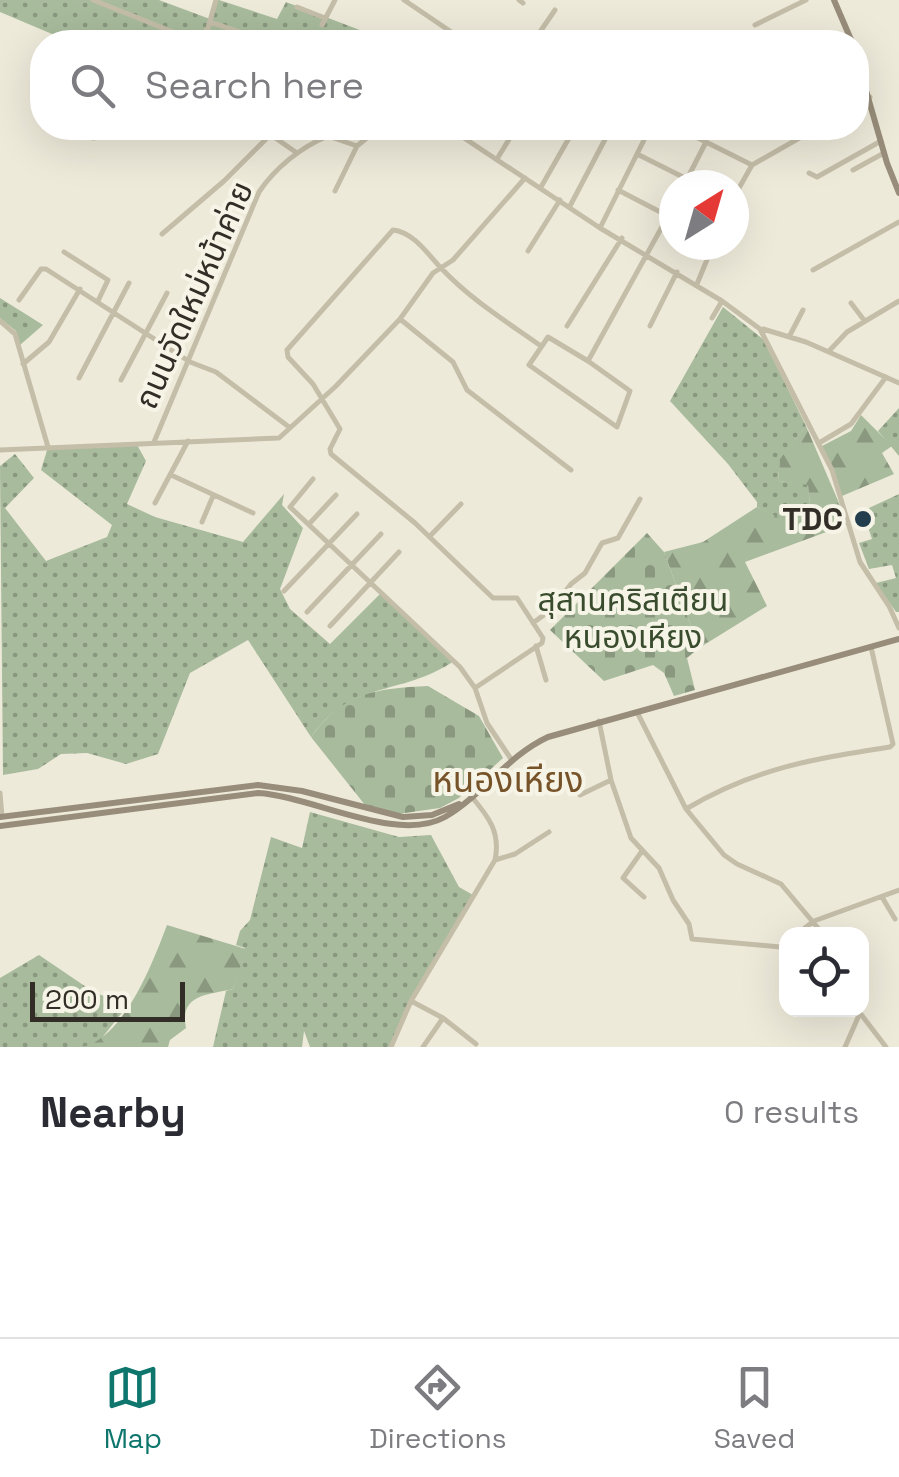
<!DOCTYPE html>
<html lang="en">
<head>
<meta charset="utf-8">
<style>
	:root { --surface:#fff; --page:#f2f2f3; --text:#2b2b33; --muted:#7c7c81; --line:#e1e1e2; --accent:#0f766e }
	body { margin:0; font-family:"Space Grotesk","Noto Sans Thai",sans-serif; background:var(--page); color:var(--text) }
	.controls { position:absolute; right:30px; bottom:30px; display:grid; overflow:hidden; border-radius:20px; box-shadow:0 10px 40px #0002 }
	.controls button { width:90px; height:90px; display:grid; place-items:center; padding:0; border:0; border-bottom:2px solid var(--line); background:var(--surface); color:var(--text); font:50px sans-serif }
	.compass { position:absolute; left:659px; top:170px; width:90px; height:90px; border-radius:50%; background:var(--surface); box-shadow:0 10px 40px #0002; rotate:37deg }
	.scale { position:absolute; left:30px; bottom:25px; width:155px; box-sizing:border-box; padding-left:10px; border:5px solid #322e27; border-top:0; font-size:28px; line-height:35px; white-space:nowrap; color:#322e27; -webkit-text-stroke:8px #f6f4e6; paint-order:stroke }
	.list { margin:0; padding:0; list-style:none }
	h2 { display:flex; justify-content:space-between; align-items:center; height:130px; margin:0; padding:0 40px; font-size:42px }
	h2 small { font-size:32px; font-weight:400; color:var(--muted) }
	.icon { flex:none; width:55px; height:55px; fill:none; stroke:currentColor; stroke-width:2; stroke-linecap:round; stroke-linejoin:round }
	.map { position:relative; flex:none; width:899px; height:1047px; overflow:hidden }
	.search { position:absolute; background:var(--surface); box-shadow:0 10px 40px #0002; left:30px; right:30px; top:30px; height:110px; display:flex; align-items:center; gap:25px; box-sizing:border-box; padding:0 35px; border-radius:40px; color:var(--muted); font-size:38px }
	.sheet { height:290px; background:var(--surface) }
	nav { display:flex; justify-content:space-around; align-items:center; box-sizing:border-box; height:140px; border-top:2px solid var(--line); background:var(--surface); font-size:28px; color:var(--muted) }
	nav a { display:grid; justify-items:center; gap:5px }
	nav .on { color:var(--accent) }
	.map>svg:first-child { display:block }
	.grass { fill:url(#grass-dots) }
	.forest { fill:url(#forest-firs) }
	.cemetery { fill:url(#cemetery-stones) }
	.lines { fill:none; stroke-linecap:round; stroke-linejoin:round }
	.street { stroke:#c4bda8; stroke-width:5 }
	.secondary { stroke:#988d7a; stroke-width:6 }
	.poi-dot { fill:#223e4e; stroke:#f6f4e6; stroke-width:4 }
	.labels { text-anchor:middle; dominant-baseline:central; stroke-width:8; stroke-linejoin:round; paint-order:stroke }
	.street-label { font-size:32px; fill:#322e27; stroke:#f6f4e6 }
	.poi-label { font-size:32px; font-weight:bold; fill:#322e27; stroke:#f6f4e6; text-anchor:end }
	.park-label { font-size:32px; fill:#394d2e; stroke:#f6f4e6 }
	.neighbourhood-label { font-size:35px; fill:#77532a; stroke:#f6f4e6 }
</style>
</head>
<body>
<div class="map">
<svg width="899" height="1047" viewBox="0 0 899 1047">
	<defs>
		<pattern id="grass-dots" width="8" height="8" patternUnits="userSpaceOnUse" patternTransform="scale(2.5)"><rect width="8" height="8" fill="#a8bb9c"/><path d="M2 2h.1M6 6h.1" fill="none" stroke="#89987f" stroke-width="1.8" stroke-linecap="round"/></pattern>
		<pattern id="forest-firs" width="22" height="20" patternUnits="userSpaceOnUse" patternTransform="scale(2.5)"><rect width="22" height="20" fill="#a8bb9c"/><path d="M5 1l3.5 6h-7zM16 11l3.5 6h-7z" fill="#89987f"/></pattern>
		<pattern id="cemetery-stones" width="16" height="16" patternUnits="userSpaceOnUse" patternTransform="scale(2.5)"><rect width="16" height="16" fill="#a8bb9c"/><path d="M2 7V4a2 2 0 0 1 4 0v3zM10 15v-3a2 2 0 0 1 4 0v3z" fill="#89987f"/></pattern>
	</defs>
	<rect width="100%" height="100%" fill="#eeeada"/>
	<path class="grass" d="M0,0H159L210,19L216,0H219L277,19L286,2L373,35L370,42H71L0,12Z
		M0,298L43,325L20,345L16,331L0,318Z
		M723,307L764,340L806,426L780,460L778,481L808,484L810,506L793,526L757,507V502L728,464L670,401Z
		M899,408V456L878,431Z
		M136,443L146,461L127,504L155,517L243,542L284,494L282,505L303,528L280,589L290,609L330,644L381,593L454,661C400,697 352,679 311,737L248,640L190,673L158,754L126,764L87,753L61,754L38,769L3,775L0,466L15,454L34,478L5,508L46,561L107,537L112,525L41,470L48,447Z
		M899,494V612H896L876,583L896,578L892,565L869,569L859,543L872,539L868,527L875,524L869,508Z
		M310,812L399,837L431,835L459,887L473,895L409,1005L391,1047H310L304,1031L302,1047H213L226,991L233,989L245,948L236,945L240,931L250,920L271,837L302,848Z
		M39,955L95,993L129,1004L97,1044L83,1047H0V978Z"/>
	<path class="forest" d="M861,415L892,446L882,453L894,474L842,496L822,446L851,431Z
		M806,426L848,524L745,562L767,606L699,648L664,552L703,542L757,507L794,525L810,506L808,485L778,481L780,459Z
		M167,925L246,949L233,989C208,995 179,994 186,1028L170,1040L168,1047H83C125,1036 153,962 167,925Z"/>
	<path class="cemetery" d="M647,533L664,552L699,648L687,658L695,690L674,696L664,673L653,665L604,681L550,630Z
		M428,686L479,716L503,758L459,798L440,808L398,814L365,805L311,737C342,693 377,688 428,686Z"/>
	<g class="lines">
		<path class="street" d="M93,0L198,42L208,28L216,0
			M404,0L466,42
			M519,0L523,3
			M297,7L325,18
			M210,22L270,42
			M322,25L335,0
			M755,25L806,0
			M342,42L345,33
			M533,42L555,10
			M580,42L584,35L604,42
			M856,105L870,97
			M74,128L93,138L101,137L108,128
			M261,128L297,153
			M311,128L328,136
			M449,128L600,228L722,301L760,329L832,470L860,562L889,606L899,628
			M678,128L752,165
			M637,154L687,179
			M497,159L516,128
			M853,170L884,153
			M809,173L817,177L881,141
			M684,185L706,142
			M541,187L569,138
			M618,190L668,216
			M335,191L357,146
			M734,197L752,165L817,128
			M570,206L611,128
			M600,228L650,128
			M162,234L224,181L271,134
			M528,251L560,200
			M64,252L108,280L98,301
			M813,270L899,222
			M697,284L713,245
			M19,300L41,269H46L190,362L216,372L289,427
			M851,303L864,320
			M712,318L722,301
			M400,319L453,362L467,390L571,470
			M0,321L15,334L48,447
			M567,326L622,238
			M650,326L677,272
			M763,329L806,342L899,383
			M789,337L803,310
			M829,351L847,332L899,301
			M588,361L630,391L617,427L529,365L548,337L588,361L674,205
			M23,364L49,342L80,289
			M79,378L129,283
			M121,380L167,293
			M154,442L259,192C275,168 301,147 328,136L357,146L379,128
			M819,443L851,424L886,377
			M0,450L279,438L336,386L400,319L433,273L453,260L525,178
			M171,475L253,513
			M313,479L290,507L460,667L475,688L487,723L511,759
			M155,503L188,441
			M202,522L213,496
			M309,524L336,495
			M430,536L461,504
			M284,591L357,514
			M307,612L381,534
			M533,623L552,609L571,584L585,573L602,543L618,538L640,499
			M330,626L399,552
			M536,646L546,680
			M475,688L542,643L543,638L517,598H493L415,523L331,454L330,449L340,429L313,384L288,357L287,350L393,230C413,232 427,253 441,268C470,299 507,322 541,346
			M637,712L686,809L724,855L737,864L781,884L823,934
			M599,721L611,780L631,838L659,868L673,900L689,924L692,939L780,947L786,942
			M0,793L2,817
			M580,795L611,780
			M686,809C755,768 813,759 890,747L893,744L871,647
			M642,851L623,878L644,897
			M495,860L515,854L549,832
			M882,897L895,919
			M797,934L814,921L899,890
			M411,1001L443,1018L476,1044
			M391,1047L411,1001L495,860C501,832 488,816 471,796
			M423,1047L443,1018
			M845,1047L860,1013L886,1047"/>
		<path class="secondary" d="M834,0L852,42
			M856,56L887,163L899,193
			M0,817L258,785L302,791L403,817L432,815L459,804
			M0,826L258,793C312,796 397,844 445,817C483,795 507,756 548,737L899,639"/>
	</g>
	<circle class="poi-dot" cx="863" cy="519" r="10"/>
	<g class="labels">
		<g class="street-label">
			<text transform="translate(194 295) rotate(-66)">ถนนวัดใหม่หน้าค่าย</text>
		</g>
		<g class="poi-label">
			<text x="843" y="519">TDC</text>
		</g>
		<g class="park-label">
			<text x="633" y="600">สุสานคริสเตียน<tspan x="633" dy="37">หนองเหียง</tspan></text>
		</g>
		<g class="neighbourhood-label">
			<text x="508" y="780">หนองเหียง</text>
		</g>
	</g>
</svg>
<div class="controls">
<button><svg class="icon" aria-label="locate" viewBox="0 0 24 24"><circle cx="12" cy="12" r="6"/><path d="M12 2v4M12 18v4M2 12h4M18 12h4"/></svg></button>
</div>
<svg class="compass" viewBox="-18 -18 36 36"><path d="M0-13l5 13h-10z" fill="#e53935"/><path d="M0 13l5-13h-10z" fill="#7c7c81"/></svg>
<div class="scale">200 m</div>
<div class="search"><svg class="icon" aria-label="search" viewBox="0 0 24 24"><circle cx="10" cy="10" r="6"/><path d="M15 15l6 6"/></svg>Search here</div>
</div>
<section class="sheet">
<h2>Nearby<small>0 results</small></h2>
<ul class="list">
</ul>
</section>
<nav>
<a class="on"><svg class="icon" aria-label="map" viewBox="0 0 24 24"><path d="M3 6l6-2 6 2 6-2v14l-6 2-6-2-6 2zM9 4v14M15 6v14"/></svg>Map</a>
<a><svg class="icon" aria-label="directions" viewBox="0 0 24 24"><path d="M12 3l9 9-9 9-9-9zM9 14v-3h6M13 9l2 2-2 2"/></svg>Directions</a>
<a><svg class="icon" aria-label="saved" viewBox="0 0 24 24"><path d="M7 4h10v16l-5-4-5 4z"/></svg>Saved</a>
</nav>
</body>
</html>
